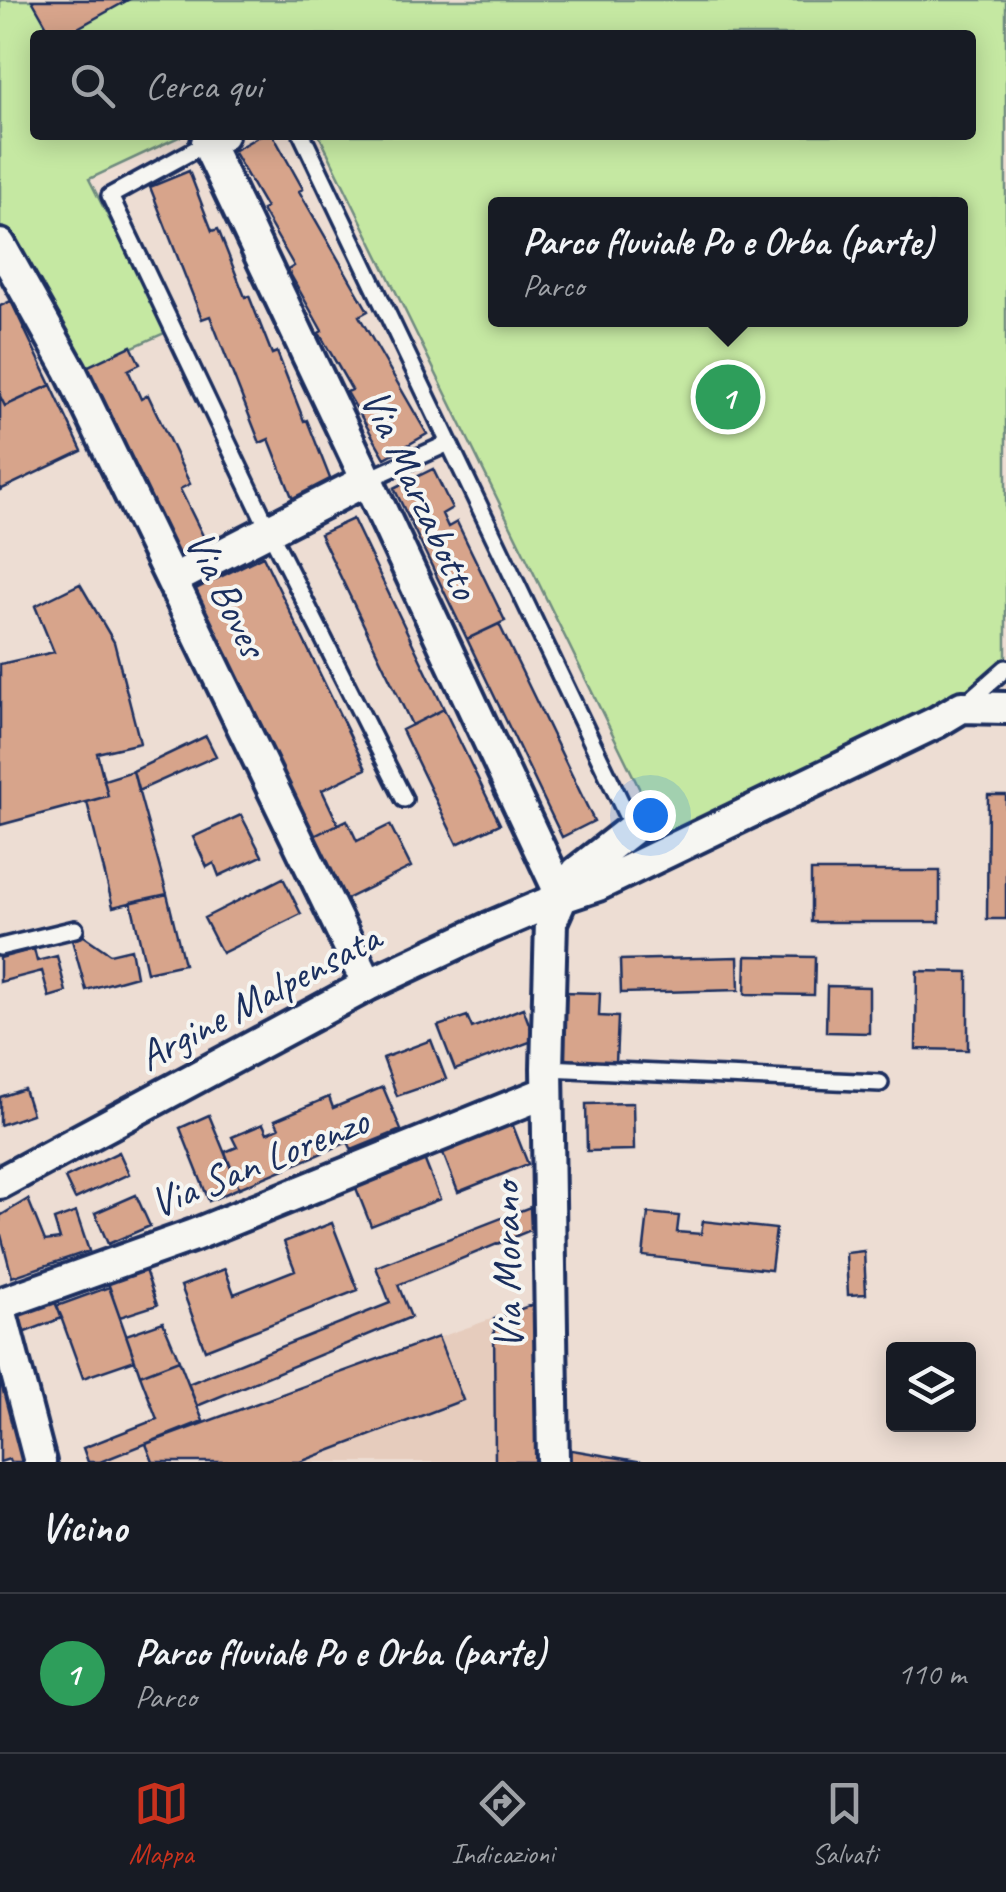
<!DOCTYPE html>
<html lang="it">
<head>
<meta charset="utf-8">
<style>
	:root { --surface:#171b24; --page:#20242c; --text:#f1f3f6; --muted:#9ea1a6; --line:#363941; --accent:#c8321e }
	body { margin:0; font-family:Caveat,sans-serif; background:var(--page); color:var(--text) }
	.controls { position:absolute; right:30px; bottom:30px; display:grid; overflow:hidden; border-radius:10px; box-shadow:0 5px 25px #0003 }
	.controls button { width:90px; height:90px; display:grid; place-items:center; padding:0; border:0; border-bottom:2px solid var(--line); background:var(--surface); color:var(--text); font:50px sans-serif }
	.you { position:absolute; left:650px; top:815px; width:35px; height:35px; margin:-25px; border:8px solid #fff; border-radius:50%; background:#1a73e8; box-shadow:0 0 0 15px #1a73e833 }
	.badge { display:grid; place-items:center; width:65px; height:65px; border-radius:50%; background:var(--accent); color:#fff; font-size:32px; font-weight:700 }
	.pin { position:absolute; translate:-50% -50%; border:5px solid #fff; box-shadow:0 2px 10px #0006 }
	.popup { position:absolute; left:488px; top:197px; width:480px; height:130px; box-sizing:border-box; display:grid; place-content:center; border-radius:10px; background:var(--surface); filter:drop-shadow(0 2px 8px #0005); font-size:32px; white-space:nowrap; color:var(--muted) }
	.popup b { font-size:38px; color:var(--text) }
	.popup::after { content:''; position:absolute; left:50%; top:100%; margin-left:-20px; border:20px solid transparent; border-top-color:var(--surface) }
	.list { margin:0; padding:0; list-style:none }
	h2 { display:flex; justify-content:space-between; align-items:center; height:130px; margin:0; padding:0 40px; font-size:42px }
	h2 small { font-size:32px; font-weight:400; color:var(--muted) }
	.list li { display:grid; grid-template-columns:65px 1fr auto; gap:30px; align-items:center; box-sizing:border-box; height:160px; padding:0 40px; border-top:2px solid var(--line) }
	.list b { display:block; font-size:38px; white-space:nowrap }
	.list p { margin:0; font-size:32px; white-space:nowrap; color:var(--muted) }
	.list em { font-size:32px; font-style:normal; color:var(--muted) }
	.icon { flex:none; width:55px; height:55px; fill:none; stroke:currentColor; stroke-width:2; stroke-linecap:round; stroke-linejoin:round }
	.map { position:relative; flex:none; width:1006px; height:1462px; overflow:hidden }
	.search { position:absolute; background:var(--surface); box-shadow:0 5px 25px #0003; left:30px; right:30px; top:30px; height:110px; display:flex; align-items:center; gap:25px; box-sizing:border-box; padding:0 35px; border-radius:10px; color:var(--muted); font-size:38px }
	.sheet { height:290px; background:var(--surface) }
	nav { display:flex; justify-content:space-around; align-items:center; box-sizing:border-box; height:140px; border-top:2px solid var(--line); background:var(--surface); font-size:28px; color:var(--muted) }
	nav a { display:grid; justify-items:center; gap:5px }
	nav .on { color:var(--accent) }
	.map>svg:first-child { display:block }
	.built { fill:#e6ccbd }
	.green { fill:#c5e8a2; stroke:#708c80; stroke-width:2.5; fill-rule:evenodd }
	.building { fill:#d7a48b; stroke:#1b2f5e; stroke-width:2.5 }
	.lines { fill:none; stroke-linecap:round; stroke-linejoin:round }
	.service-casing { stroke:#1b2f5e; stroke-width:22 }
	.minor-casing { stroke:#1b2f5e; stroke-width:38 }
	.service { stroke:#f6f6f2; stroke-width:15 }
	.minor { stroke:#f6f6f2; stroke-width:30 }
	.labels { text-anchor:middle; dominant-baseline:central; stroke-width:8; stroke-linejoin:round; paint-order:stroke }
	.street-label { font-size:42px; fill:#1b2f5e; stroke:#f6f6f2 }
</style>
</head>
<body>
<div class="map">
<svg width="1006" height="1462" viewBox="0 0 1006 1462">
	<rect width="100%" height="100%" fill="#edddd3"/>
	<filter id="ink" filterUnits="userSpaceOnUse"><feTurbulence type="fractalNoise" baseFrequency=".01" numOctaves="2"/><feDisplacementMap in="SourceGraphic" scale="20" xChannelSelector="R" yChannelSelector="G"/><feConvolveMatrix kernelMatrix="1 2 1 2 8 2 1 2 1" color-interpolation-filters="sRGB"/></filter>
	<g filter="url(#ink)">
		<path class="built" d="M542,1301L543,1462H100L203,1421Z"/>
		<path class="green" d="M0,0H1006V659L949,706L668,847L319,135H971V35H35V135H183L89,179L167,332L70,375L0,244ZM496,205H960V320H496Z"/>
		<path class="building" d="M32,0H128L65,35H52Z
			M261,135H273L303,189L299,191L368,311L359,316L427,434L385,458L347,392L352,390L319,333L322,331L288,270L294,266L262,210L266,208L233,151Z
			M189,171L212,231L218,229L245,297L249,296L272,354L277,352L304,421L307,420L333,486L294,502L269,439L260,443L210,316L202,319L150,187Z
			M11,301L51,385L5,406L0,396V306Z
			M131,346L140,364L128,370L141,399L148,395L190,484L180,489L207,544L176,559L84,368Z
			M51,385L82,451L0,490V396L5,406Z
			M433,469L452,508L442,514L448,527L457,522L505,621L467,639L394,488Z
			M353,519L444,709L412,725L320,534Z
			M263,556L366,769L322,790L338,824L314,836L194,590Z
			M80,584L114,642L140,743L97,753L108,796L0,825V664L54,652L35,606Z
			M499,624L594,821L562,837L467,639Z
			M444,709L500,824L457,844L402,730Z
			M206,736L216,756L138,791L133,771Z
			M133,771L167,894L113,907L87,802L108,796L104,780Z
			M988,795H1006V919H987Z
			M241,815L262,856L219,876L214,863L207,867L193,837Z
			M347,820L357,841L390,825L411,867L346,899L314,836Z
			M811,871H940V922H811Z
			M283,878L301,914L222,953L204,918Z
			M167,894L184,964L147,972L131,902Z
			M84,936L110,954L131,949L136,976L86,990L72,940Z
			M34,949L37,961L57,956L66,992L49,997L42,971L0,982V958Z
			M746,956L815,957L814,995L745,994Z
			M738,957L739,990L621,993L620,960Z
			M917,971L968,972V1050L916,1049Z
			M827,986L869,987V1033L826,1032Z
			M562,992L600,993L599,1016L618,1017L616,1063L560,1062Z
			M523,1008L535,1040L455,1070L438,1026L467,1016L472,1028Z
			M431,1040L446,1079L397,1096L383,1058Z
			M383,1087L401,1130L352,1150L348,1142L239,1188L225,1152L237,1147L232,1137L263,1124L267,1133L279,1128L275,1120L329,1097L333,1108Z
			M24,1089L32,1114L0,1125V1097Z
			M633,1103L634,1150L587,1151L586,1104Z
			M209,1115L239,1188L209,1201L180,1128Z
			M511,1121L528,1164L458,1192L441,1148Z
			M119,1152L129,1174L75,1199L65,1178Z
			M423,1156L440,1199L371,1226L354,1183Z
			M136,1195L150,1226L108,1244L95,1213Z
			M28,1199L45,1241L60,1239L54,1220L76,1212L89,1251L12,1277L0,1231V1216Z
			M530,1207L531,1230L398,1285L411,1317L197,1406L188,1384L390,1303L376,1267Z
			M648,1213L679,1216L677,1232L701,1234L703,1221L776,1229L771,1270L643,1256Z
			M332,1223L358,1290L205,1350L181,1286L225,1269L234,1294L295,1270L284,1242Z
			M864,1251L866,1294L848,1295L846,1253Z
			M144,1267L157,1305L120,1317L107,1280Z
			M109,1287L135,1360L83,1378L57,1306Z
			M54,1300L62,1318L20,1334L17,1314Z
			M542,1301L543,1462H495L494,1319Z
			M163,1322L179,1360L140,1375L126,1335Z
			M438,1337L463,1400L300,1462H153L146,1444Z
			M0,1356L28,1462H10L9,1459L0,1462Z
			M179,1360L203,1421L100,1462H88L83,1448L157,1419L140,1375Z
			M566,1449L643,1462H566Z"/>
		<g class="lines">
			<defs>
				<path id="service" d="M302,135L633,828
					M207,143L110,196L269,530L404,799
					M367,480L449,443
					M965,704L1006,668
					M0,947L75,929
					M547,1068L880,1083"/>
				<path id="minor" d="M222,135L207,143L367,480L562,897
					M0,245L70,370L368,985
					M172,580L367,480
					M562,897L598,885L937,722L962,707L1006,708
					M0,1183L368,985L489,928L562,897L577,872L633,828
					M0,1304L194,1235L547,1092
					M0,1309L40,1462
					M553,1462L547,1068L551,922L562,897"/>
			</defs>
			<use href="#service" class="service-casing"/>
			<use href="#minor" class="minor-casing"/>
			<use href="#service" class="service"/>
			<use href="#minor" class="minor"/>
		</g>
	</g>
	<g class="labels">
		<g class="street-label">
			<text transform="translate(420 494) rotate(65)">Via Marzabotto</text>
			<text transform="translate(226 594) rotate(64)">Via Boves</text>
			<text transform="translate(259 997) rotate(-28)">Argine Malpensata</text>
			<text transform="translate(259 1162) rotate(-22)">Via San Lorenzo</text>
			<text transform="translate(507 1266) rotate(-91)">Via Morano</text>
		</g>
	</g>
</svg>
<div class="controls">
<button><svg class="icon" aria-label="layers" viewBox="0 0 24 24"><path d="M12 4l9 5-9 5-9-5zM3 14l9 5 9-5"/></svg></button>
</div>
<div class="you"></div>
<div class="pin badge" style="left:728px;top:397px;background:#2e9e5b">1</div>
<div class="popup"><b>Parco fluviale Po e Orba (parte)</b>Parco</div>
<div class="search"><svg class="icon" aria-label="search" viewBox="0 0 24 24"><circle cx="10" cy="10" r="6"/><path d="M15 15l6 6"/></svg>Cerca qui</div>
</div>
<section class="sheet">
<h2>Vicino<small></small></h2>
<ul class="list">
<li><span class="badge" style="background:#2e9e5b">1</span><div><b>Parco fluviale Po e Orba (parte)</b><p>Parco</p></div><em>110 m</em></li>
</ul>
</section>
<nav>
<a class="on"><svg class="icon" aria-label="map" viewBox="0 0 24 24"><path d="M3 6l6-2 6 2 6-2v14l-6 2-6-2-6 2zM9 4v14M15 6v14"/></svg>Mappa</a>
<a><svg class="icon" aria-label="directions" viewBox="0 0 24 24"><path d="M12 3l9 9-9 9-9-9zM9 14v-3h6M13 9l2 2-2 2"/></svg>Indicazioni</a>
<a><svg class="icon" aria-label="saved" viewBox="0 0 24 24"><path d="M7 4h10v16l-5-4-5 4z"/></svg>Salvati</a>
</nav>
</body>
</html>
